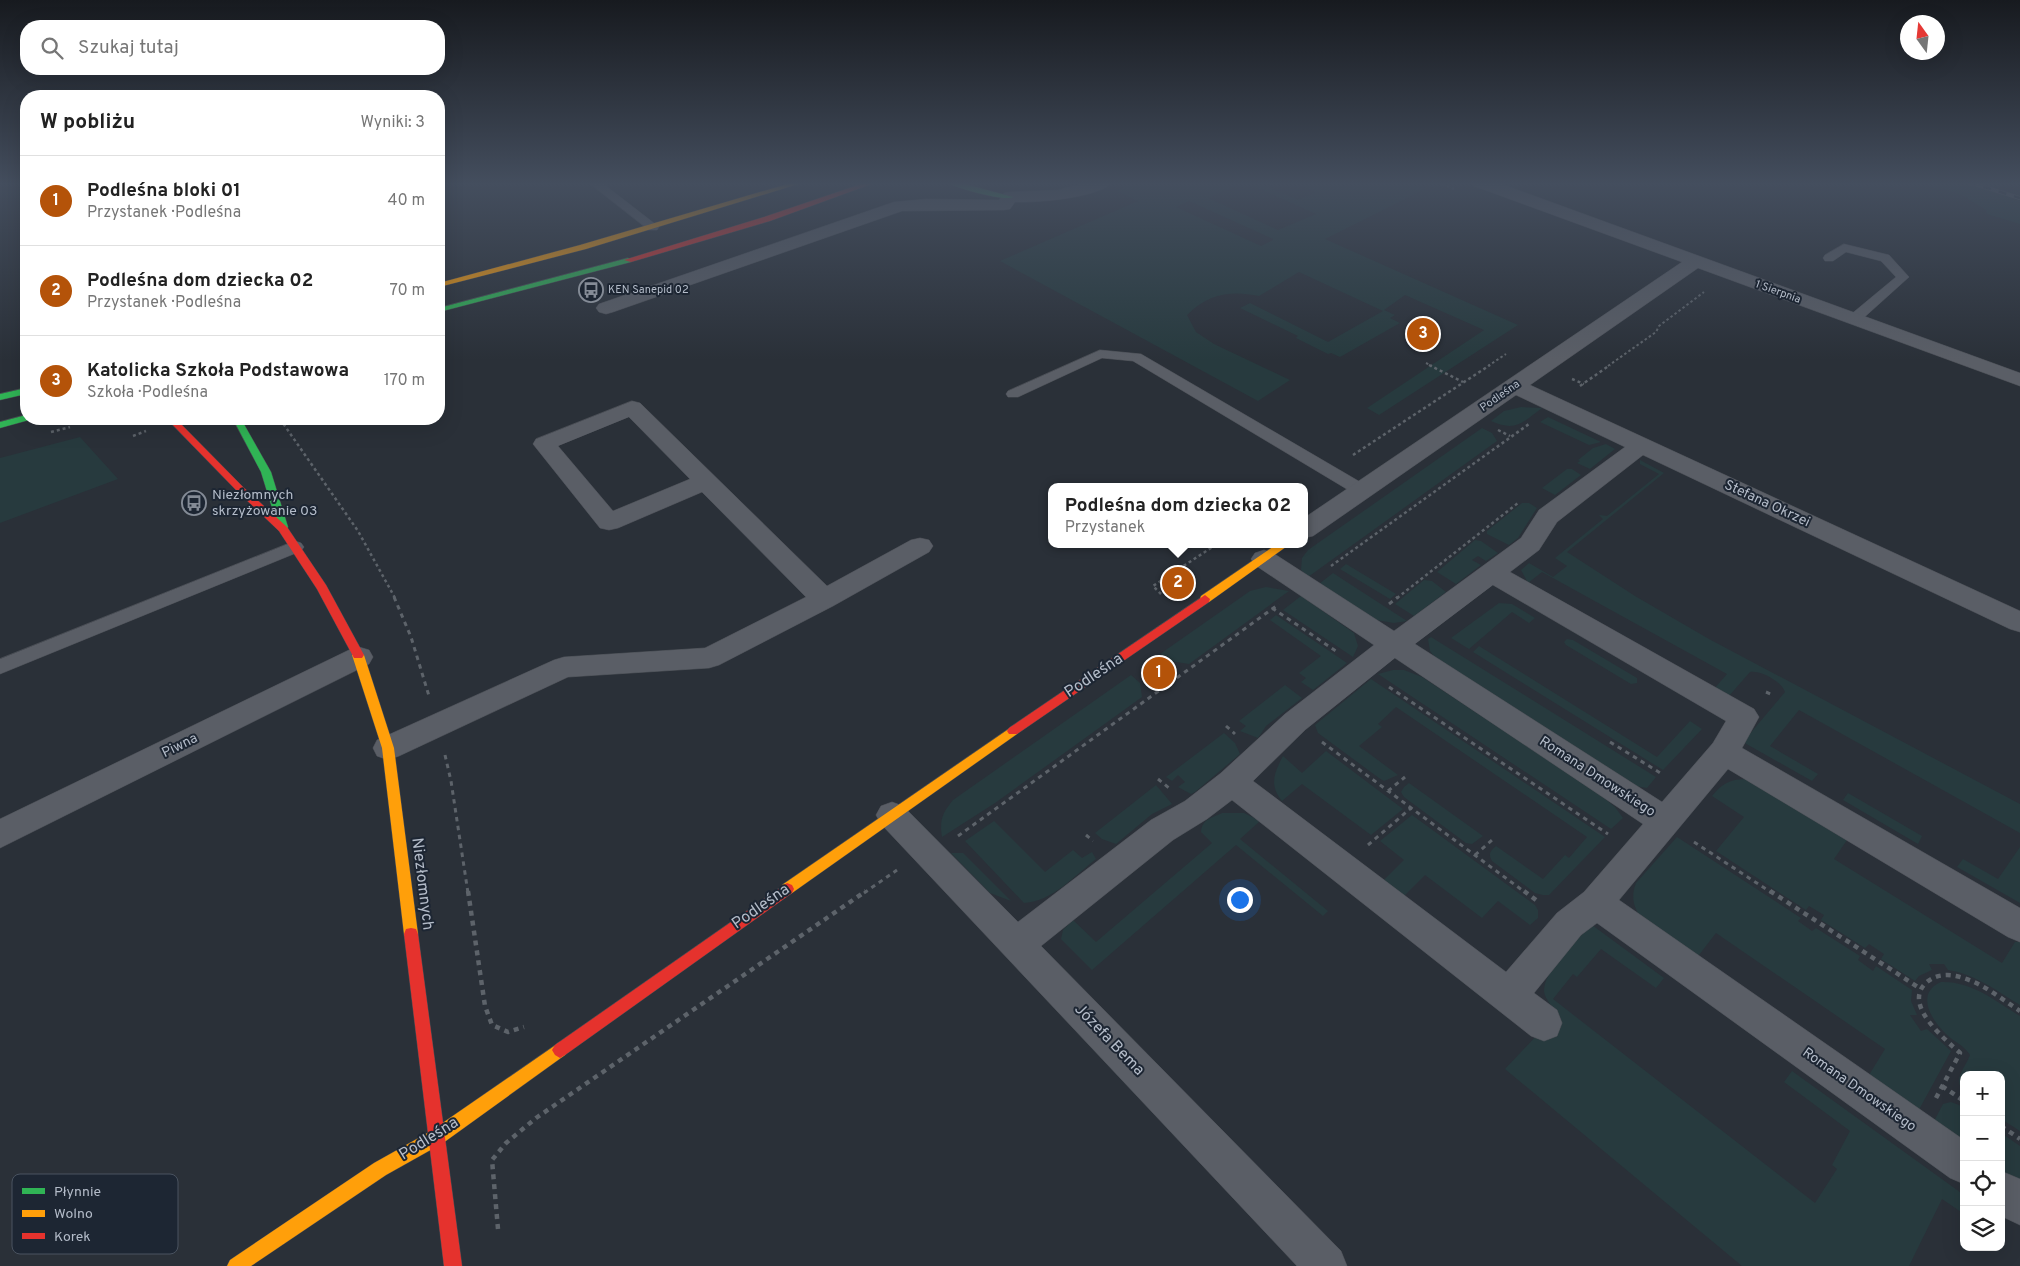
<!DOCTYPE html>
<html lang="pl">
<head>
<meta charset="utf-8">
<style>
	:root { --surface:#fff; --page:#f6f6f6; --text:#222; --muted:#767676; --line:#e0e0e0; --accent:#b45309 }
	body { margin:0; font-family:Overpass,sans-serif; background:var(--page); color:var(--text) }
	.controls { position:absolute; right:15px; bottom:15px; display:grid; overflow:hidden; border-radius:10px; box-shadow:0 5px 20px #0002 }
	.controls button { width:45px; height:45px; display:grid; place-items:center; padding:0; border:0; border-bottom:1px solid var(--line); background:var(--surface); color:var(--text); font:25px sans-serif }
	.compass { position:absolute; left:1900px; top:15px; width:45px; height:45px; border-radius:50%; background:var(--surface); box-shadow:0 5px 20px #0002; rotate:345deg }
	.you { position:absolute; left:1239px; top:899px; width:18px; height:18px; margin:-12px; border:4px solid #fff; border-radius:50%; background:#1a73e8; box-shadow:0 0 0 8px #1a73e833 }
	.badge { display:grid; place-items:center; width:32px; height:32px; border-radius:50%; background:var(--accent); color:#fff; font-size:16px; font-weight:700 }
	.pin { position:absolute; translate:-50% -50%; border:2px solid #fff; box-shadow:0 1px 5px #0006 }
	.popup { position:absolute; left:1048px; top:483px; width:260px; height:65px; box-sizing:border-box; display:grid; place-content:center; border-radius:10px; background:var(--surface); filter:drop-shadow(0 1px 4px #0005); font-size:16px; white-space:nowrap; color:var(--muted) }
	.popup b { font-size:19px; color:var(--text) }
	.popup::after { content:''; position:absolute; left:50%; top:100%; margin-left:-10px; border:10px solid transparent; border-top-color:var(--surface) }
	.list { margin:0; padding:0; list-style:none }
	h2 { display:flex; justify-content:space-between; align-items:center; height:65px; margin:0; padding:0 20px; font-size:21px }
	h2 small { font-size:16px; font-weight:400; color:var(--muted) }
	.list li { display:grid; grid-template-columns:32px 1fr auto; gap:15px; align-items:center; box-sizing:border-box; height:90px; padding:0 20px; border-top:1px solid var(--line) }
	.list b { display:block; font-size:19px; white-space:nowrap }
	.list p { margin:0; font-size:16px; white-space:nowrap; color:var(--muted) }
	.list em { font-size:16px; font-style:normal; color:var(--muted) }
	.icon { flex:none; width:28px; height:28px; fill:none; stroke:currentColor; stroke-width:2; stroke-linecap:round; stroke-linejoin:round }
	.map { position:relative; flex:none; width:2020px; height:1266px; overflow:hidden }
	.search { position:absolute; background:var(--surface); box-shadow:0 5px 20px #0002; left:20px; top:20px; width:425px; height:55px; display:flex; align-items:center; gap:12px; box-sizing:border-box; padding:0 18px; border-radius:20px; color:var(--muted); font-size:19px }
	.panel { position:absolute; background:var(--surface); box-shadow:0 5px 20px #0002; left:20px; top:90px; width:425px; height:335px; border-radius:20px }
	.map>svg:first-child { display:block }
	.green { fill:#273a3e; fill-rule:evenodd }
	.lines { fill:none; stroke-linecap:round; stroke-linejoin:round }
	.lane-casing { stroke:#484c53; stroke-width:1 }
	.street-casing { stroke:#484c53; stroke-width:1 }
	.fast-casing { stroke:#484c53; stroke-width:1 }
	.slow-casing { stroke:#484c53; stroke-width:1 }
	.jam-casing { stroke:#484c53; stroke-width:1 }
	.path-far3 { stroke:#5d636a; stroke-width:2; stroke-dasharray:2.5 2.5; stroke-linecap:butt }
	.path-far2 { stroke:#5d636a; stroke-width:2.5; stroke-dasharray:3 3; stroke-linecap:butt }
	.path-far1 { stroke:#5d636a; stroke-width:3; stroke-dasharray:4.5 4.5; stroke-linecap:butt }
	.path { stroke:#5d636a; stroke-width:4.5; stroke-dasharray:5 5; stroke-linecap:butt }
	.lane { fill:#5a5e66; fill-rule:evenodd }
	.street { fill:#5a5e66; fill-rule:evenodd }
	.fast { fill:#30b455; fill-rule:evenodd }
	.slow { fill:#ff9f0a; fill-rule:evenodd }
	.jam { fill:#e5322d; fill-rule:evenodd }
	.rail-casing { stroke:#595d64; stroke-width:4 }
	.rail { stroke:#1d2633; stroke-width:2.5; stroke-dasharray:8; stroke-linecap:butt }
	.labels { text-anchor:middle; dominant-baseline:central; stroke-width:4; stroke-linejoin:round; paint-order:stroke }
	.far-poi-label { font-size:11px; fill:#b4bcc9; stroke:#1d2633; text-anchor:start }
	.far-street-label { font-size:11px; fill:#b4bcc9; stroke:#1d2633 }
	.poi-label { font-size:14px; fill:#b4bcc9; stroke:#1d2633; text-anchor:start }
	.street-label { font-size:14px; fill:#b4bcc9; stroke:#1d2633 }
	.near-street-label { font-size:16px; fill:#b4bcc9; stroke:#1d2633 }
	.key { fill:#1d2633; stroke:#4a5360; stroke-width:1 }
	.key-label { font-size:14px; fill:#b4bcc9 }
</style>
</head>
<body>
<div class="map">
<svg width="2020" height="1266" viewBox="0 0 2020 1266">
	<rect width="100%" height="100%" fill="#2a3038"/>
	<path class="green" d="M1136,182H1242L1208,198L1278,230L1316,214L1245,182H1256L1298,200L1316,192L1292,182H1332L1347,188C1371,179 1401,179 1425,189L1325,239L1518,325L1379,415L1367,408L1484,330L1405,295L1384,310L1395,315L1390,318L1400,323L1340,357L1331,353L1328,354L1296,338L1298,336L1240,308L1250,303L1328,342L1383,311L1299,272L1259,296C1230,290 1208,294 1187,315L1196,332L1214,344L1290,380L1258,401L1000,261L1138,201L1117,191ZM1189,201L1273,239V240L1261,246L1176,207Z
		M1925,182H1965L2020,199V224L1987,214L1986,210L1963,196Z
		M1521,407L1542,408C1522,423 1516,432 1491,421L1504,411Z
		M1548,417L1601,442L1589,445L1540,422Z
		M1482,428L1492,433L1497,441L1308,577L1301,570L1302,558L1308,550Z
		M80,437L118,479L0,523V458Z
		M1606,444L1615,449L1590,469L1577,463L1580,461L1578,460L1593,448Z
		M1640,460L1664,473L1567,552L1635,596L1709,639L2020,804V833L1799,710L1770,746L1818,774L1812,781L1743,742L1785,692C1782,682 1761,670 1750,672L1728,697L1714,689L1727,674L1542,572L1528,583L1521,570L1529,563L1553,577L1567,566L1555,558L1603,519L1599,515L1607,516L1659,474L1640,464Z
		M1567,469H1572L1581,475L1555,495L1542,488Z
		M1522,503H1529L1537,508L1518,538L1509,545L1487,534V531Z
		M1475,540L1481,541L1498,553L1486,561L1478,556L1472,560L1481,565L1456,584L1437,572Z
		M1346,564L1396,594L1390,599L1340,569Z
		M1333,573L1407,621L1394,623L1376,620L1319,584Z
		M1424,580L1432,581L1446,592L1414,616L1395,604Z
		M1266,587L1289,591L1189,664L1171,661L1160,654L1250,591Z
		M1301,596L1354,633L1358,646L1353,657L1283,610Z
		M1499,603L1512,604L1535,618L1529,623L1512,612L1469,649L1451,638Z
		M1276,615L1347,663L1313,690L1301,682L1306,678L1299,673L1321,656L1270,620Z
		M1431,637L1656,777L1647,788L1635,786L1437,660L1430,651L1428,639Z
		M1567,639L1573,640L1637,678V683L1631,684L1566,645L1564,642Z
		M1479,646L1657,757L1690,721L1702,729L1663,770L1473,652Z
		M1393,670H1404L1422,677L1598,793L1615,807L1623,818L1611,829L1378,674Z
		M1131,675L1140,683L1142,697L995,803L942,837C939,820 943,812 953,800Z
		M1371,679L1605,837L1549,895H1543L1535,893L1492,861C1488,854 1490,851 1496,846L1543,879L1565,855L1569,858L1587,837L1396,707L1378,724L1382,727L1359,746L1398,775L1384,781L1379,778L1318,733L1315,725Z
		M1285,685L1302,698L1266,726L1258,738L1240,731L1246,726L1239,721Z
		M1224,733L1235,743L1240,754L1195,792L1191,794L1178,787L1185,782L1178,775L1172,781L1166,777Z
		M1326,751L1403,809L1371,835L1302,784L1282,801C1269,785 1274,773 1283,756L1302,773Z
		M1748,779L1847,840L1834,859L2002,963L2015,942H2020V1005C1997,991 1975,974 1948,970L1944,964H1929L1932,970L1919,976L1915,981L1881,959L1884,954L1869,944L1865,948L1821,920L1824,915L1809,906L1806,910L1716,851L1744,817L1712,796C1723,783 1730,779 1748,779Z
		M1409,783L1483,836L1472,844L1466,843L1404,797L1401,792L1404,787Z
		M1156,785L1172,804L1152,814L1116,844L1102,839L1095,833Z
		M1848,793L1922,836L1918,844L1843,800Z
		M1222,813H1244L1260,821L1240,839L1328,911L1323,916L1236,845L1092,970L1061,939L1063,930L1073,920L1096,942L1212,843L1201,832C1202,819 1212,818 1222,813Z
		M1412,815L1535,905L1538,910V918L1530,925L1498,901L1482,918L1425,875L1402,898L1381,883L1404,860L1380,841Z
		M994,821L1045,872L1073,850L1082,858L1092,852L1096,859C1074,876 1053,901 1024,903L965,841Z
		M1677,837L1801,918L1798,921L1812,931L1816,928L1860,956L1858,960L1873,971L1876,966L1912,990L1911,1001L1917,1015H1910L1921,1031L1927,1029L1951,1051L1915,1117L1869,1075L1885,1049L1716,933L1699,955C1695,955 1691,955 1687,954C1681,953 1673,945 1668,940C1649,926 1625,911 1636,883Z
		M2020,847V903L1957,867L1963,859L1998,879Z
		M951,853H963L1011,901L990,893Z
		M1592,925L1664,978L1656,988L1601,949L1577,977L1573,974L1553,999L1815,1203L1837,1169L1832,1165L1850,1131L1784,1082L1792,1071L1964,1195V1214L1942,1199L1909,1266H1742L1505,1069L1558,1013C1553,1007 1545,1000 1544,991C1544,970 1577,939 1592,925Z
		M1941,982C1972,981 1995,1001 2020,1016V1131L2001,1119V1075H1964V1092C1952,1079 1965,1069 1970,1055C1964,1045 1954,1042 1946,1034C1931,1020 1915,993 1941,982Z
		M1951,1102L1964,1107V1151L1931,1127L1943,1104Z
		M2001,1133L2020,1146V1191L2001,1177Z"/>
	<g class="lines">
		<defs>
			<path id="lane" d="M588,182H601L659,227L657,230H649Z
				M1844,244L1889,255L1909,277L1859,322L1854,323L1847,319L1849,316L1896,277L1881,261L1846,252L1833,261H1825L1823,258L1825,255Z
				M1100,350L1141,354L1367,486L1369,490L1367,494L1361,495L1355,494L1133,361L1102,358L1018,397H1008L1006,394L1008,391Z
				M295,541L301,543L304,547L301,551L0,674V659Z"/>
			<path id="street" d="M1088,182H1112C1101,198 1034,203 1015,202L1010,209L1004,210L902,211L613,312L606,314L599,312L596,308L599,304L894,202L926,199L999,200L1004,193L1010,192L1058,190Z
				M1472,182H1496L2020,373V386L1698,268L1530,385L2020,611V632L2010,629L1643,455L1557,522L1539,550L1510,572L1754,709L1759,717L1742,748L2020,908V942L2008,937L1728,769L1619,900L1964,1140V1184L1950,1178L1597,923L1581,935L1534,993L1557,1010L1562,1023L1557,1036L1544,1041L1531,1036L1232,800L1207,819L1173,840L1041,946L1341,1251L1347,1266H1297L881,824L876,815L881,806L892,802L903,806L1018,922L1151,820L1185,801L1221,773L1285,714L1374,645L1255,565L1251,559L1255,553L1264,550L1273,553L1394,631L1521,538L1539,510L1625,447L1516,395L1313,536L1304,538V518L1682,262L1474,186ZM1493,585L1726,721L1713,743L1662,802L1415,644ZM1395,658L1643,824L1584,892L1557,913L1506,972L1253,781L1305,730Z
				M632,401L640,403L827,586L911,540L920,538L929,540L933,546L929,552L833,606L719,665L709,668L568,677L399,756L388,760L377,756L373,748L377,740L554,660L564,657L705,648L806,597L702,492L618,528L609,530L600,528L533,444L536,439ZM629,417L690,479L613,511L558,446Z
				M359,647L369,650L373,657L369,664L0,848V819L349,650Z
				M2001,1171L2020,1179V1225L2001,1216Z"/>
			<path id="fast" d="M946,182H957L1013,197C1005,202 956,188 946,182Z
				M628,258L632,260L631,262L439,312V308Z
				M26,388V394L0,400V394Z
				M26,415V419H30L29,420L0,428V422Z
				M233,419H241L271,472L288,527L287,529L283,530L278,527L261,472Z"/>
			<path id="slow" d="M794,182H805L586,249L439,287V283L580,245Z
				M1277,544H1290L1209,602H1201L1200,599L1201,596Z
				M358,651L364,655L394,748L418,934L416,939L411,940L406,939L404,934L382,748L352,655Z
				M1013,726L1017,728L1019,731L1017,734L792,893L787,895L782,893L780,889L782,885Z
				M560,1042L565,1045L568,1050L565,1055L443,1143L386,1175L251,1266H227L230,1260L374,1163L431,1131Z"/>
			<path id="jam" d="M867,182H877L770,221L631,262L624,260L764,217Z
				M167,419H176L243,487L287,527L326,585L364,655L362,658H354L317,589L279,531L237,491Z
				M1205,595L1210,599L1209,602L1017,734H1009L1007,731L1009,728Z
				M787,883L792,885L794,889L792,893L565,1055L560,1058L555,1055L552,1050L555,1045Z
				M411,928L416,929L418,934L462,1266H444L404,934L406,929Z"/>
		</defs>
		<use href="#lane" class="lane-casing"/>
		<use href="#street" class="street-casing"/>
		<use href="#fast" class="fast-casing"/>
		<use href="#slow" class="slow-casing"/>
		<use href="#jam" class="jam-casing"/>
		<path class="path-far3" d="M1438,182L1454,189
			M1426,363L1432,366
			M1488,366L1506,354
			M1608,366L1656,332L1659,326L1704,292"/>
		<path class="path-far2" d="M1429,365L1463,382
			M1572,379L1584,384
			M1580,386L1610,365
			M280,419L358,531L395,598
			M1498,430L1510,436
			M51,432L70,427
			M133,436L146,431
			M1353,455L1490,365
			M1331,566L1529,424
			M1161,594L1153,586L1217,544
			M1397,598L1518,503"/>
		<path class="path-far1" d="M394,597L411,637L429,696
			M1389,604L1398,597
			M1272,608L1336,651
			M1389,687L1608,834
			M1766,692L1773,695
			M1226,726L1235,734
			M1322,742L1526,893
			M1610,742L1662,774
			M445,755L451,781L468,893
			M1158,779L1169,788
			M1388,791L1405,777
			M1086,835L1093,841
			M958,836L1279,604
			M1694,842L1772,893
			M1368,845L1411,808
			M1475,855L1492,840
			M864,893L897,870"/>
		<path class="path" d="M468,891L485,1006L492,1025L508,1032L524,1027
			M1524,891L1540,903
			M1770,891L1921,989
			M1942,1086L1964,1101
			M1936,1098L1960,1053C1945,1039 1901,1004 1927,982C1935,975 1946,974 1956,976C1980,981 2000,998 2020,1011
			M2001,1126L2020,1139
			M498,1229L492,1160L506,1143L536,1118L866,891"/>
		<use href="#lane" class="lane"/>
		<use href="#street" class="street"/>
		<use href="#fast" class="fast"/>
		<use href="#slow" class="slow"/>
		<use href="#jam" class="jam"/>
		<defs>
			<path id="rail" d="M1968,182L2020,198"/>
		</defs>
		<use href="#rail" class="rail-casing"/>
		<use href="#rail" class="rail"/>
	</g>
	<linearGradient id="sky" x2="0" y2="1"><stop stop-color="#171a1f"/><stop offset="0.51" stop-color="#444e5e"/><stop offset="1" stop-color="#444e5e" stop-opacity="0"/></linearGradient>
	<rect width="2020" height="360" fill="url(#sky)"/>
	<defs>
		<symbol id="bus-ring" viewBox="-11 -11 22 22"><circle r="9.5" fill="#1d2633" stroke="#848b96" stroke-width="1.5"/><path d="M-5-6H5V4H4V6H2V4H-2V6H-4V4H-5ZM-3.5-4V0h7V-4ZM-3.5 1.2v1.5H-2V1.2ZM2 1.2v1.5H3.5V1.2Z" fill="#848b96"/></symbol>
	</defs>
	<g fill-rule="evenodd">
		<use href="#bus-ring" x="577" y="276" width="28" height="28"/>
		<use href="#bus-ring" x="180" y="489" width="28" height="28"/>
	</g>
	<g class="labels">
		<g class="far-poi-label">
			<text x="608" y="290">KEN Sanepid 02</text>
		</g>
		<g class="far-street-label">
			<text transform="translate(1778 292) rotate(20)">1 Sierpnia</text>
			<text transform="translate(1500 396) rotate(-35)">Podleśna</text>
		</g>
		<g class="poi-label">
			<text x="212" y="495">Niezłomnych<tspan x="212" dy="16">skrzyżowanie 03</tspan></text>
		</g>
		<g class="street-label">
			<text transform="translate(1767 504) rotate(25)">Stefana Okrzei</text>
			<text transform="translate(180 746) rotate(-26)">Piwna</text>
			<text transform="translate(1597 777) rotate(33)">Romana Dmowskiego</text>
			<text transform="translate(1859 1090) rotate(35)">Romana Dmowskiego</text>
		</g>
		<g class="near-street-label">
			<text transform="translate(1094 676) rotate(-34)">Podleśna</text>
			<text transform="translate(422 884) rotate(83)">Niezłomnych</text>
			<text transform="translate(761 907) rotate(-35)">Podleśna</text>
			<text transform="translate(1109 1040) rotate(46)">Józefa Bema</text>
			<text transform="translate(429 1139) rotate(-32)">Podleśna</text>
		</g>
	</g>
	<rect x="12" y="1174" width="166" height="80" rx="8" class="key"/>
	<rect x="22" y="1188" width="23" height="6" fill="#30b455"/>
	<rect x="22" y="1210" width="23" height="7" fill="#ff9f0a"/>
	<rect x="22" y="1233" width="23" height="6" fill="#e5322d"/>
	<g class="key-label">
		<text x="54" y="1196">Płynnie</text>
		<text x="54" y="1218">Wolno</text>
		<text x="54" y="1241">Korek</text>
	</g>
</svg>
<div class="controls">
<button>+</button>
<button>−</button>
<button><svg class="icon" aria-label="locate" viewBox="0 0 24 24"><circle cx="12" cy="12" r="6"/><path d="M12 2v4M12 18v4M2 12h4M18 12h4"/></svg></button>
<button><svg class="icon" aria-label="layers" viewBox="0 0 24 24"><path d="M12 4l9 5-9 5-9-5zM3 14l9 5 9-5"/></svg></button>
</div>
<svg class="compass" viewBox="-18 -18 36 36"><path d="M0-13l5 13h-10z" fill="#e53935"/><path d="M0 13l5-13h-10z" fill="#767676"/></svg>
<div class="you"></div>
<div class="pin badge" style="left:1159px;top:673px">1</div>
<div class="pin badge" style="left:1178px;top:583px">2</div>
<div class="popup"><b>Podleśna dom dziecka 02</b>Przystanek</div>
<div class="pin badge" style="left:1423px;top:334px">3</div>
<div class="search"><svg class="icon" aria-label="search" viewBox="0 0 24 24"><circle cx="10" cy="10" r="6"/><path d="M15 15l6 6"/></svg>Szukaj tutaj</div>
<section class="panel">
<h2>W pobliżu<small>Wyniki: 3</small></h2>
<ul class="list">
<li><span class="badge">1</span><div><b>Podleśna bloki 01</b><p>Przystanek · Podleśna</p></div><em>40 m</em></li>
<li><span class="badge">2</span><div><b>Podleśna dom dziecka 02</b><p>Przystanek · Podleśna</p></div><em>70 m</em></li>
<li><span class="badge">3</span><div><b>Katolicka Szkoła Podstawowa</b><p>Szkoła · Podleśna</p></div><em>170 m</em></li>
</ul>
</section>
</div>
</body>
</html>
